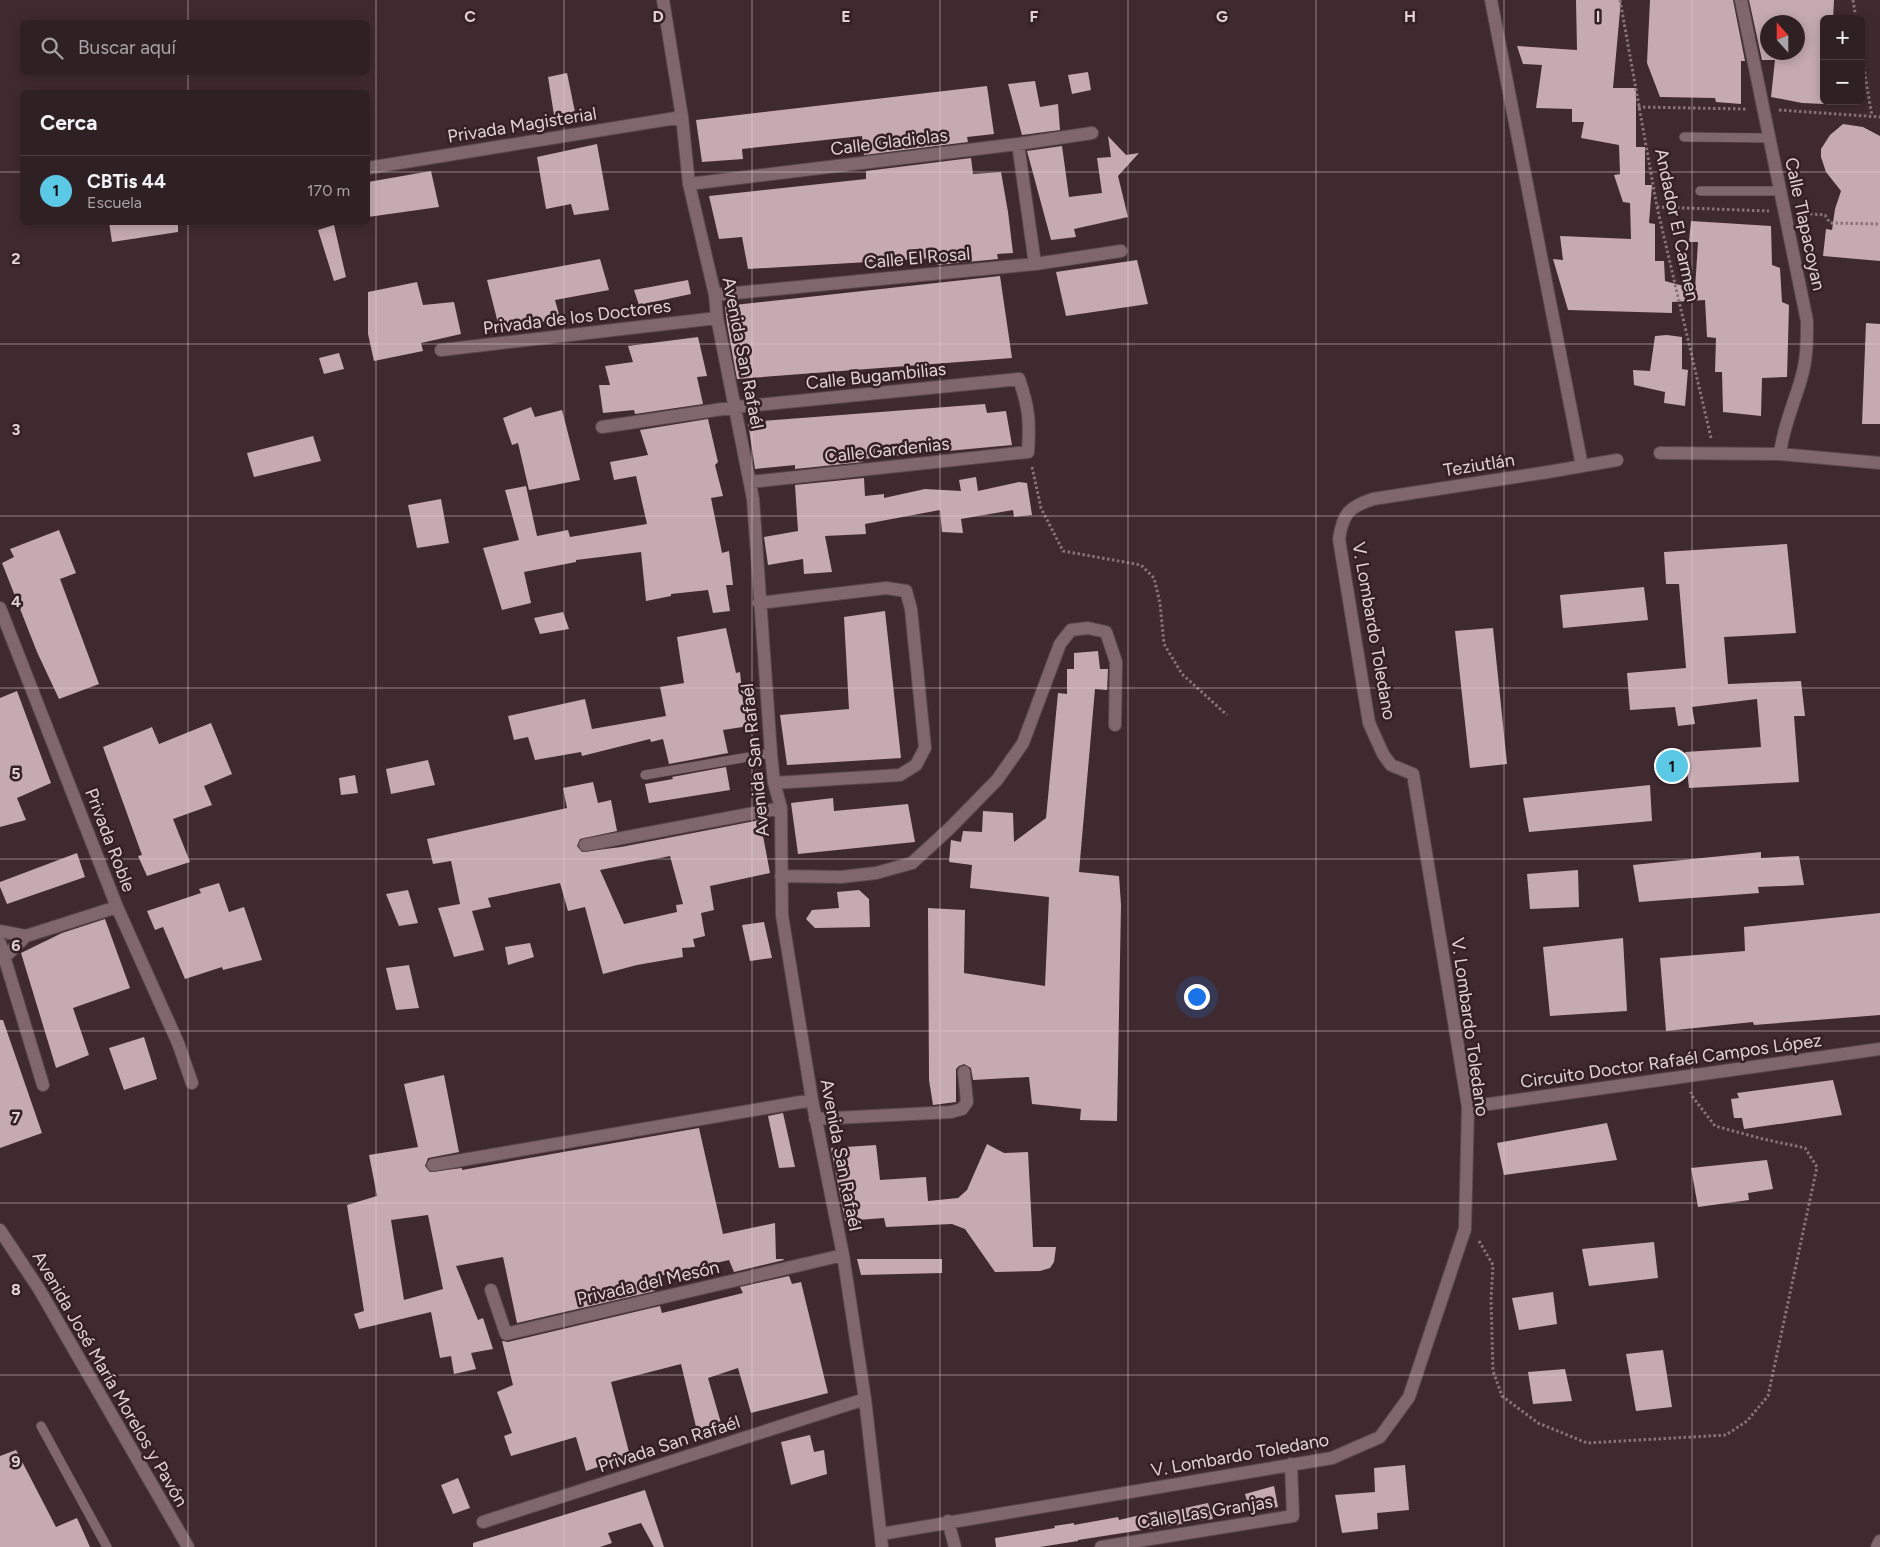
<!DOCTYPE html>
<html lang="es">
<head>
<meta charset="utf-8">
<style>
	:root { --surface:#2f2024; --page:#3b2d31; --text:#f1f3f6; --muted:#a7a3a6; --line:#4a3e41; --accent:#5bc8e6 }
	body { margin:0; font-family:Figtree,sans-serif; background:var(--page); color:var(--text) }
	.controls { position:absolute; right:15px; top:15px; display:grid; overflow:hidden; border-radius:8px; box-shadow:0 2px 12px #0003 }
	.controls button { width:45px; height:45px; display:grid; place-items:center; padding:0; border:0; border-bottom:1px solid var(--line); background:var(--surface); color:var(--text); font:25px sans-serif }
	.compass { position:absolute; left:1760px; top:15px; width:45px; height:45px; border-radius:50%; background:var(--surface); box-shadow:0 2px 12px #0003; rotate:339deg }
	.you { position:absolute; left:1196px; top:996px; width:18px; height:18px; margin:-12px; border:4px solid #fff; border-radius:50%; background:#1a73e8; box-shadow:0 0 0 8px #1a73e833 }
	.badge { display:grid; place-items:center; width:32px; height:32px; border-radius:50%; background:var(--accent); color:#111; font-size:16px; font-weight:700 }
	.pin { position:absolute; translate:-50% -50%; border:2px solid #fff; box-shadow:0 1px 5px #0006 }
	.list { margin:0; padding:0; list-style:none }
	h2 { display:flex; justify-content:space-between; align-items:center; height:65px; margin:0; padding:0 20px; font-size:21px }
	h2 small { font-size:16px; font-weight:400; color:var(--muted) }
	.list li { display:grid; grid-template-columns:32px 1fr auto; gap:15px; align-items:center; box-sizing:border-box; height:70px; padding:0 20px; border-top:1px solid var(--line) }
	.list b { display:block; font-size:19px; white-space:nowrap }
	.list p { margin:0; font-size:16px; white-space:nowrap; color:var(--muted) }
	.list em { font-size:16px; font-style:normal; color:var(--muted) }
	.icon { flex:none; width:28px; height:28px; fill:none; stroke:currentColor; stroke-width:2; stroke-linecap:round; stroke-linejoin:round }
	.map { position:relative; flex:none; width:1880px; height:1547px; overflow:hidden }
	.search { position:absolute; background:var(--surface); box-shadow:0 2px 12px #0003; left:20px; top:20px; width:350px; height:55px; display:flex; align-items:center; gap:12px; box-sizing:border-box; padding:0 18px; border-radius:8px; color:var(--muted); font-size:19px }
	.panel { position:absolute; background:var(--surface); box-shadow:0 2px 12px #0003; left:20px; top:90px; width:350px; height:135px; border-radius:8px }
	.map>svg:first-child { display:block }
	.building { fill:#c5aab1; fill-rule:evenodd }
	.lines { fill:none; stroke-linecap:round; stroke-linejoin:round }
	.lane-casing { stroke:#59484d; stroke-width:10 }
	.street-casing { stroke:#59484d; stroke-width:14 }
	.secondary-casing { stroke:#59484d; stroke-width:14 }
	.path { stroke:#867478; stroke-width:3; stroke-dasharray:2.5 2.5; stroke-linecap:butt }
	.lane { stroke:#7f676d; stroke-width:9 }
	.street { stroke:#7f676d; stroke-width:12 }
	.secondary { stroke:#7f676d; stroke-width:12 }
	.grid { fill:none; stroke:#e0d2d5; stroke-width:1; stroke-opacity:0.55 }
	.labels { text-anchor:middle; dominant-baseline:central; stroke-width:5; stroke-linejoin:round; paint-order:stroke }
	.street-label { font-size:18px; fill:#e0d2d5; stroke:#342026 }
	.grid-label { font-size:16px; text-anchor:middle; font-weight:bold; fill:#e0d2d5; stroke:#342026; stroke-width:5; stroke-linejoin:round; paint-order:stroke }
</style>
</head>
<body>
<div class="map">
<svg width="1880" height="1547" viewBox="0 0 1880 1547">
	<rect width="100%" height="100%" fill="#3f2a30"/>
	<path class="building" d="M1576,0H1621L1613,88H1636V147H1645V185H1652L1649,223L1655,224V261H1664L1665,281L1695,289L1698,242H1689L1691,221L1771,226L1772,265L1780,268L1782,302L1789,305L1787,377L1762,378L1761,416L1723,412L1722,372H1715L1716,338L1707,337L1705,300L1672,302V313L1568,310L1553,259L1563,260L1560,236L1631,239L1630,203L1623,202L1614,175L1620,174L1619,145L1581,138L1584,122H1572V109L1536,108L1542,65L1523,64L1517,46L1577,50Z
		M1650,0H1733L1745,61H1741V104L1716,102L1715,98L1660,97L1647,63Z
		M1749,0H1834L1833,19H1824V104L1802,103L1771,97L1775,60H1762ZM1768,22H1798V52H1768Z
		M1088,72L1091,90L1072,94L1068,75Z
		M567,73L575,112L554,115L548,77Z
		M1035,81L1040,107L1058,104L1060,130L1022,135L1008,84Z
		M987,86L994,134L967,137L968,142L864,155L862,136L742,149L743,159L702,162L696,120Z
		M1843,124L1863,127L1880,136V261L1823,256L1826,229L1832,230L1835,209L1841,191L1826,172L1821,157V149L1830,135Z
		M1108,136L1126,155L1139,153L1118,176L1128,217L1074,229L1076,237L1051,240L1027,151L1062,146L1069,197L1102,193L1097,158L1111,157Z
		M597,144L609,210L574,215L571,204L546,209L537,157Z
		M971,158L973,174L1001,172L1008,212L1013,253L997,254L998,259L937,265L936,258L748,269L742,237L719,239L709,196L866,179V171Z
		M431,171L439,207L368,217V182Z
		M109,222H178V232L112,242Z
		M334,225L346,277L334,281L318,230Z
		M600,259L609,290L555,300L560,318L500,331L487,280Z
		M1137,260L1148,304L1066,316L1056,272Z
		M1000,276L1012,358L737,379L727,324L725,306Z
		M688,280L691,294L639,305L634,290Z
		M417,282L423,305L454,302L461,334L421,343L423,351L374,361L368,334V292Z
		M1866,323L1880,324V424H1862Z
		M1667,335L1682,337V369L1688,370L1685,406L1664,403L1665,392L1634,385L1633,370L1650,371L1655,336Z
		M698,337L707,376L697,377L703,404L635,414L634,410L603,413L599,385H610L605,366L633,362L628,346Z
		M339,353L344,369L324,374L319,358Z
		M985,404L987,413L1006,411L1012,445L862,459L863,462L795,469V465L755,469L748,422Z
		M531,407L535,417L562,410L580,480L529,490L518,443L512,445L503,418Z
		M708,419L718,462L715,465L723,496L711,498L722,553L729,551L733,585H726L730,611L713,613L708,590L671,594V596L646,601L641,552L576,560V562L524,572L531,603L502,610L483,548L519,540L505,490L526,486L537,536L568,530L570,537L647,524L636,476L614,480L610,462L648,455L640,430Z
		M313,436L321,461L254,477L247,453Z
		M976,477L978,491L1019,482L1027,483L1032,515L1014,517L1013,510L961,519L963,533L942,532L940,510L865,524L866,534L825,536L832,572L804,574L803,559L768,565L764,537L798,531L795,485L864,478L865,496L884,494V498L925,489L961,491L959,480Z
		M441,499L449,543L417,548L408,505Z
		M59,530L76,573L60,579L99,684L59,699L37,652L2,563L14,557L10,549Z
		M1787,544L1796,633L1724,637L1728,684L1801,681L1805,716H1794L1799,782L1689,788L1685,752L1761,747L1757,699L1692,707L1695,724L1678,726L1675,707L1630,710L1627,673L1686,668L1679,584H1666L1664,552Z
		M1644,587L1648,620L1563,628L1560,595Z
		M885,611L901,758L787,765L780,715L849,709L844,617Z
		M563,612L569,629L540,634L534,618Z
		M726,628L736,673L740,672L743,702H745L749,726L723,730L728,753L669,764L663,739L651,742L650,739L582,756L581,752L535,760L528,737L514,740L508,716L585,699L592,729L666,716L660,687L684,683L677,637Z
		M1493,628L1507,764L1470,768L1455,631Z
		M1098,651L1100,669H1108L1107,690L1095,689L1079,872L1119,876L1121,905L1117,1121L1080,1120L1081,1109L1032,1104L1029,1077L973,1080L971,1068L964,1064L959,1066L956,1069V1102L933,1105L929,1080L928,908L965,910L964,973L1045,986L1049,897L970,888L972,865L949,862L951,840L961,842L963,831L982,832L983,811L1013,813L1014,842L1046,818L1058,693L1067,694V669H1074V653Z
		M17,691L51,783L17,798L26,820L0,827V698Z
		M211,723L232,774L204,786L212,805L173,819L190,862L147,876L138,856L142,855L103,747L152,727L159,744Z
		M428,760L435,785L391,794L386,769Z
		M726,767L730,790L649,803L645,784L673,779L672,777Z
		M355,775L358,793L341,795L339,778Z
		M593,782L598,803L611,800L617,831L580,839L577,846L582,852L621,847L760,820L770,873L710,886L714,910L701,913L705,936L693,939L695,947L682,948L683,957L637,965L603,974L585,907L568,911L560,883L488,898L491,907L472,911L484,950L454,957L438,908L460,904L451,861L433,864L427,839L567,808L563,788ZM670,856L683,904L676,905L677,912L624,924L600,870Z
		M1650,785L1652,821L1529,832L1523,798Z
		M833,798L834,811L908,804L915,842L798,854L791,803Z
		M1761,852V858L1799,856L1804,885L1758,887L1759,893L1639,902L1633,865Z
		M77,853L85,877L7,904L0,887V882Z
		M1578,870L1579,907L1530,909L1527,874Z
		M219,883L229,912L244,907L262,960L223,970L222,967L185,979L163,927L155,930L147,911L201,893L199,889Z
		M408,890L418,923L399,926L386,894Z
		M859,890L869,899L870,927L815,928L806,919L812,910L839,908L837,892Z
		M1880,913V1015L1754,1025L1753,1022L1666,1031L1660,958L1745,951L1744,927Z
		M105,919L130,988L73,1008L89,1055L56,1068L21,953L62,933Z
		M764,922L772,958L750,961L742,925Z
		M1623,938L1627,1011L1550,1016L1543,947Z
		M530,943L534,957L508,965L505,947Z
		M409,965L419,1008L396,1010L386,968Z
		M0,1020H3L42,1133L0,1148Z
		M144,1037L157,1079L124,1090L109,1048Z
		M444,1075L459,1152L428,1158L425,1166L430,1172L462,1168V1170L699,1128L723,1234L775,1223L776,1259H783L784,1260L734,1272L729,1260L651,1278L655,1291L517,1323L503,1257L456,1266L478,1320L483,1318L493,1349L471,1353L476,1369L454,1374L451,1356L440,1358L431,1312L359,1329L354,1314L364,1311L347,1205L377,1196L369,1155L418,1147L404,1084ZM428,1215L443,1289L404,1300L391,1220Z
		M1833,1080L1842,1115L1744,1129L1742,1118H1734L1731,1099L1739,1098L1737,1093Z
		M783,1113L795,1167L779,1168L768,1116Z
		M1607,1123L1617,1160L1504,1175L1497,1143Z
		M987,1144L1004,1153L1028,1152L1033,1247H1056L1054,1262L1050,1268L1040,1271L995,1272L965,1229L952,1224L886,1227L884,1218L845,1221L831,1148L876,1145L880,1180L926,1177L928,1201L958,1198L967,1190Z
		M1767,1160L1773,1189L1748,1193L1749,1200L1698,1207L1691,1168Z
		M1654,1242L1658,1278L1589,1286L1582,1249Z
		M857,1259H942V1273L861,1275Z
		M789,1276L792,1284L801,1282L828,1393L751,1413L738,1368L708,1378L721,1423L697,1431L681,1364L611,1382L630,1456L586,1471L576,1437L511,1456L504,1436L512,1433L497,1392L513,1385L502,1341L508,1342L660,1306L662,1313L743,1293L740,1287Z
		M1553,1292L1557,1324L1519,1330L1512,1298Z
		M1663,1350L1672,1407L1636,1411L1626,1354Z
		M1565,1369L1572,1401L1533,1404L1528,1372Z
		M810,1435L814,1452L824,1450L827,1474L791,1485L781,1442Z
		M16,1450L56,1527L77,1518L90,1547H0V1456Z
		M1405,1465L1409,1510L1377,1513L1378,1529L1342,1533L1335,1495L1375,1492L1374,1468Z
		M458,1478L470,1508L453,1514L441,1485Z
		M1274,1486L1278,1507L1250,1512L1245,1494Z
		M645,1490L664,1547H654L641,1523L608,1533L612,1543L600,1547H473V1543Z
		M1208,1503L1213,1519L1078,1540V1541L1040,1547H996L995,1538L1055,1528L1054,1526L1074,1523V1525L1118,1517L1119,1520L1157,1511L1158,1514Z"/>
	<g class="lines">
		<defs>
			<path id="lane" d="M1684,137L1769,138
				M1700,191H1780
				M645,775L771,753
				M41,1426L107,1547"/>
			<path id="street" d="M663,0L682,117L689,184L715,295L717,318L753,499L771,753L774,783L781,808L782,915L812,1100L843,1255L865,1399L882,1547
				M1491,0L1582,466
				M1741,0L1807,321C1807,340 1807,360 1801,379C1794,404 1783,427 1780,454
				M1018,144L1035,264
				M368,168L682,117
				M689,184L1018,144L1092,133
				M715,295L1035,264L1121,251
				M441,350L717,318
				M602,427L736,407L1019,379C1029,408 1030,421 1028,452L750,482
				M1660,453L1780,454L1880,463
				M759,603L886,588L906,591L911,609L925,748L916,765L900,775L774,783
				M0,608L117,907L178,1043L192,1083
				M585,845L781,808
				M781,876L841,877L876,873L912,863L949,829L997,780L1023,743L1060,644L1071,630L1088,628L1106,632L1116,662L1115,725
				M0,931L26,936L117,907
				M0,943L43,1085
				M0,959L5,957L26,936
				M1468,1107L1880,1049
				M815,1119L951,1112L962,1109L967,1102L964,1072
				M433,1165L812,1100
				M491,1290L506,1334L843,1255
				M948,1521L955,1547
				M483,1522L865,1399
				M881,1534L1332,1458L1380,1437L1409,1397L1465,1229L1468,1107L1413,774L1391,765L1383,754L1369,723L1339,539C1343,513 1349,507 1373,499L1548,472L1617,460
				M1101,1547L1293,1516L1291,1464
				M1877,1547L1880,1541"/>
			<path id="secondary" d="M0,1230L39,1289L188,1547"/>
		</defs>
		<use href="#lane" class="lane-casing"/>
		<use href="#street" class="street-casing"/>
		<use href="#secondary" class="secondary-casing"/>
		<path class="path" d="M1620,0L1657,207L1711,438
			M1853,0L1856,19
			M1861,52L1872,116
			M1638,107L1747,109
			M1779,110L1880,117
			M1657,207L1769,211
			M1800,213L1825,215L1830,223L1880,224
			M1032,467L1041,508L1063,551L1141,565L1154,578L1160,603L1164,644L1182,674L1227,715
			M1479,1241L1493,1265L1491,1300L1493,1371L1502,1396L1538,1423L1587,1443L1726,1435L1747,1421L1768,1396L1817,1167L1805,1148L1763,1139L1715,1126L1692,1096L1691,1092"/>
		<use href="#lane" class="lane"/>
		<use href="#street" class="street"/>
		<use href="#secondary" class="secondary"/>
	</g>
	<path class="grid" d="M188,0V22M376,0V1547M564,0V1547M752,0V1547M940,0V1547M1128,0V1547M1316,0V1547M1504,0V1547M1692,0V1547M188,72V92M0,172H22M368,172H1880M188,222V1547M0,344H1880M0,516H1880M0,688H1880M0,859H1880M0,1031H1880M0,1203H1880M0,1375H1880"/>
	<g class="labels">
		<g class="street-label">
			<text transform="translate(522 125) rotate(-9)">Privada Magisterial</text>
			<text transform="translate(889 142) rotate(-7)">Calle Gladiolas</text>
			<text transform="translate(1805 224) rotate(78)">Calle Tlapacoyan</text>
			<text transform="translate(1677 225) rotate(78)">Andador El Carmen</text>
			<text transform="translate(917 258) rotate(-5)">Calle El Rosal</text>
			<text transform="translate(577 317) rotate(-7)">Privada de los Doctores</text>
			<text transform="translate(743 353) rotate(79)">Avenida San Rafaél</text>
			<text transform="translate(876 376) rotate(-6)">Calle Bugambilias</text>
			<text transform="translate(887 450) rotate(-6)">Calle Gardenias</text>
			<text transform="translate(1479 465) rotate(-9)">Teziutlán</text>
			<text transform="translate(1374 631) rotate(80)">V. Lombardo Toledano</text>
			<text transform="translate(755 760) rotate(-96)">Avenida San Rafaél</text>
			<text transform="translate(110 840) rotate(69)">Privada Roble</text>
			<text transform="translate(1470 1027) rotate(82)">V. Lombardo Toledano</text>
			<text transform="translate(1671 1061) rotate(-8)">Circuito Doctor Rafaél Campos López</text>
			<text transform="translate(841 1155) rotate(79)">Avenida San Rafaél</text>
			<text transform="translate(648 1283) rotate(-13)">Privada del Mesón</text>
			<text transform="translate(110 1379) rotate(60)">Avenida José María Morelos y Pavón</text>
			<text transform="translate(669 1444) rotate(-18)">Privada San Rafaél</text>
			<text transform="translate(1240 1455) rotate(-10)">V. Lombardo Toledano</text>
			<text transform="translate(1205 1512) rotate(-9)">Calle Las Granjas</text>
		</g>
	</g>
	<g class="grid-label">
		<text x="470" y="22">C</text>
		<text x="658" y="22">D</text>
		<text x="846" y="22">E</text>
		<text x="1034" y="22">F</text>
		<text x="1222" y="22">G</text>
		<text x="1410" y="22">H</text>
		<text x="1598" y="22">I</text>
		<text x="16" y="264">2</text>
		<text x="16" y="435">3</text>
		<text x="16" y="607">4</text>
		<text x="16" y="779">5</text>
		<text x="16" y="951">6</text>
		<text x="16" y="1123">7</text>
		<text x="16" y="1295">8</text>
		<text x="16" y="1467">9</text>
	</g>
</svg>
<div class="controls">
<button>+</button>
<button>−</button>
</div>
<svg class="compass" viewBox="-18 -18 36 36"><path d="M0-13l5 13h-10z" fill="#e53935"/><path d="M0 13l5-13h-10z" fill="#a7a3a6"/></svg>
<div class="you"></div>
<div class="pin badge" style="left:1672px;top:766px">1</div>
<div class="search"><svg class="icon" aria-label="search" viewBox="0 0 24 24"><circle cx="10" cy="10" r="6"/><path d="M15 15l6 6"/></svg>Buscar aquí</div>
<section class="panel">
<h2>Cerca<small></small></h2>
<ul class="list">
<li><span class="badge">1</span><div><b>CBTis 44</b><p>Escuela</p></div><em>170 m</em></li>
</ul>
</section>
</div>
</body>
</html>
